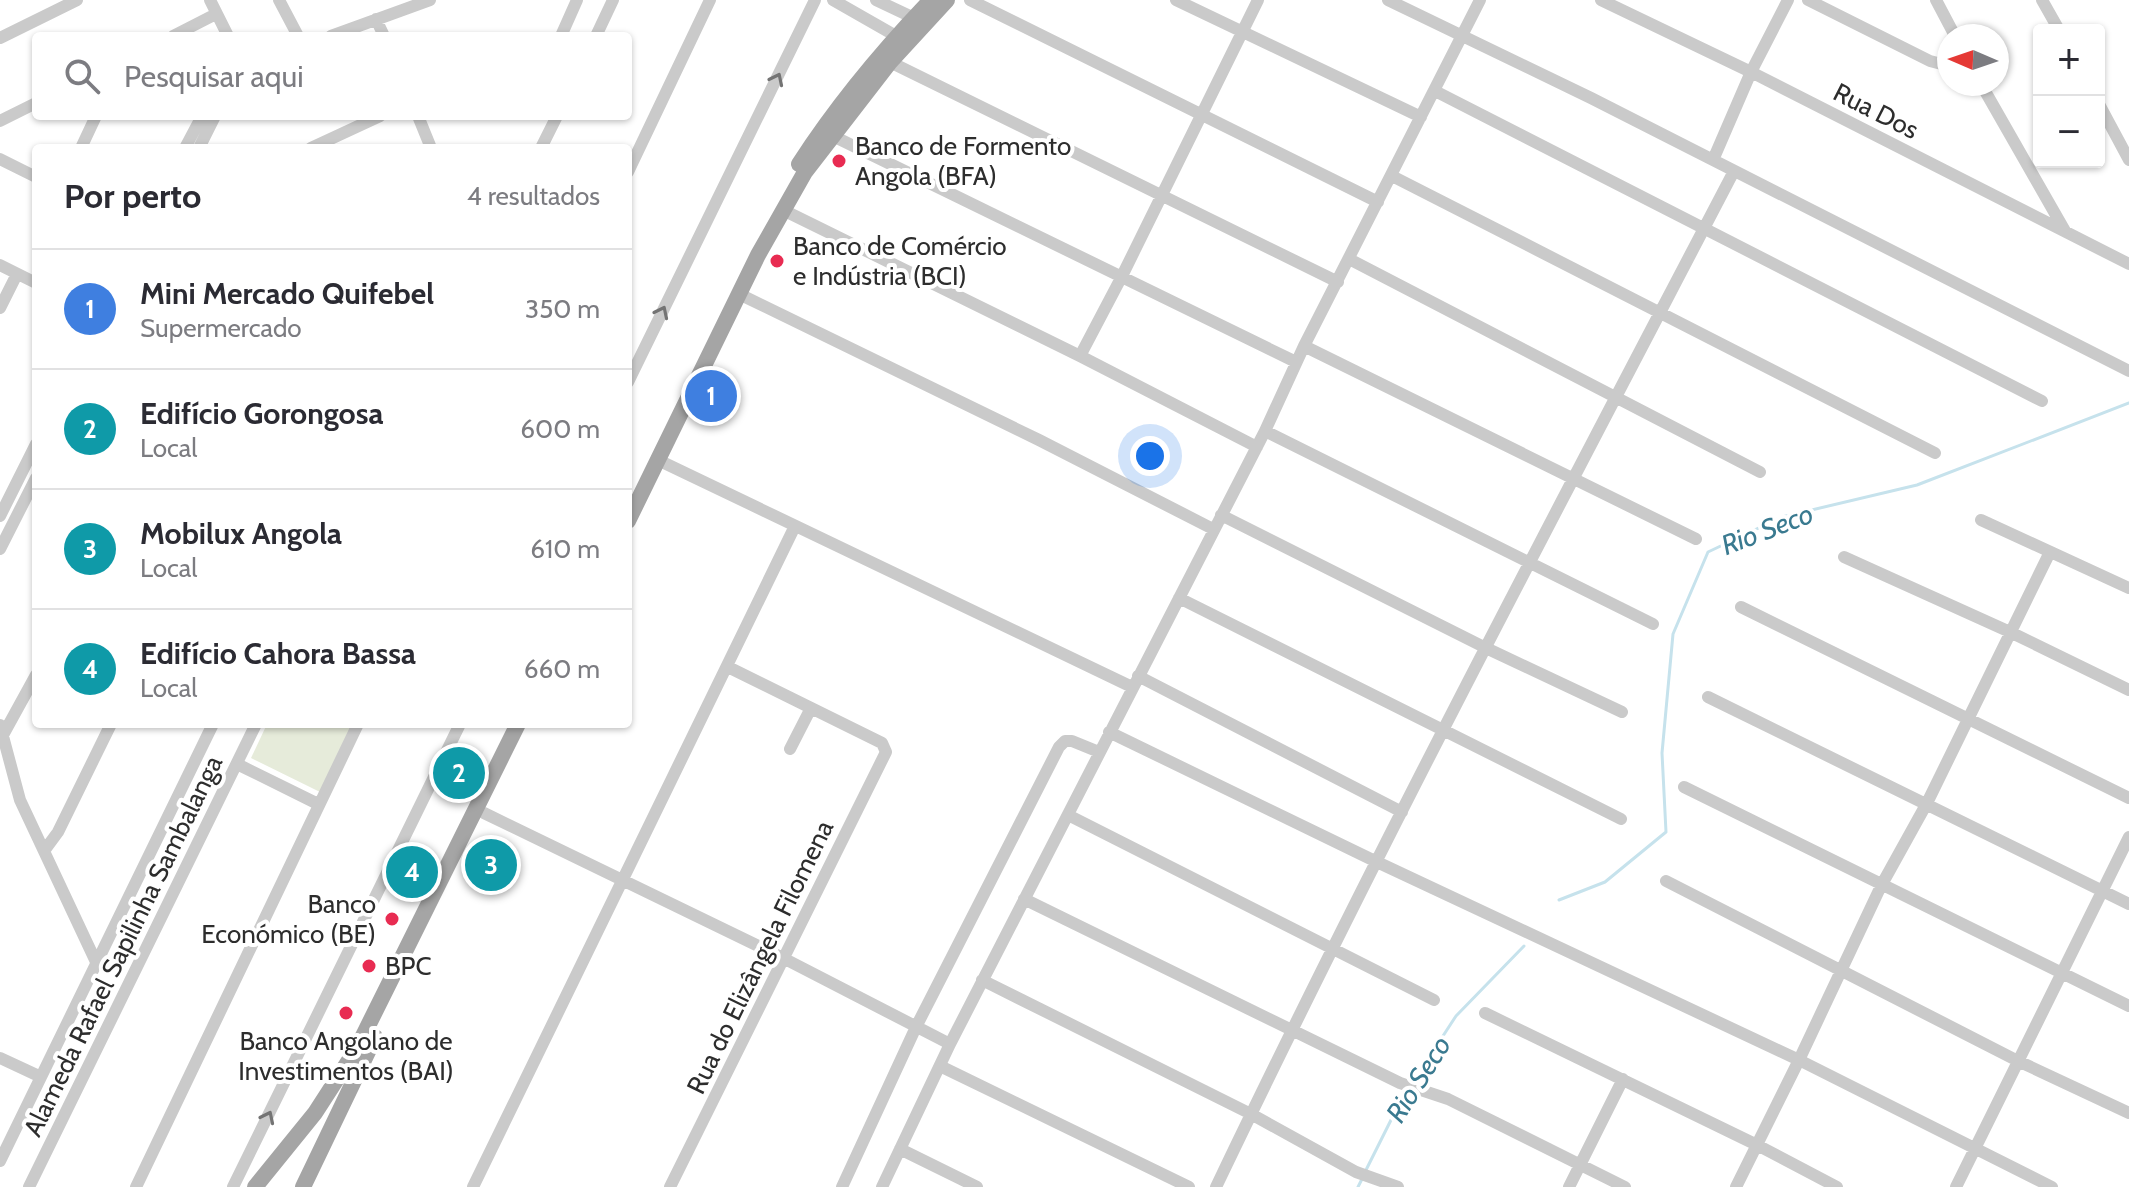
<!DOCTYPE html>
<html lang="pt">
<head>
<meta charset="utf-8">
<style>
	:root { --surface:#fff; --page:#f2f2f3; --text:#2b2b33; --muted:#7c7c81; --line:#e1e1e2; --accent:#1a73e8 }
	body { margin:0; font-family:Cabin,sans-serif; background:var(--page); color:var(--text) }
	.controls { position:absolute; right:24px; top:24px; display:grid; overflow:hidden; border-radius:8px; box-shadow:0 2px 6px #0004 }
	.controls button { width:72px; height:72px; display:grid; place-items:center; padding:0; border:0; border-bottom:2px solid var(--line); background:var(--surface); color:var(--text); font:40px sans-serif }
	.compass { position:absolute; left:1937px; top:24px; width:72px; height:72px; border-radius:50%; background:var(--surface); box-shadow:0 2px 6px #0004; rotate:272deg }
	.you { position:absolute; left:1150px; top:456px; width:28px; height:28px; margin:-20px; border:6px solid #fff; border-radius:50%; background:#1a73e8; box-shadow:0 0 0 12px #1a73e833 }
	.badge { display:grid; place-items:center; width:52px; height:52px; border-radius:50%; background:var(--accent); color:#fff; font-size:26px; font-weight:700 }
	.pin { position:absolute; translate:-50% -50%; border:4px solid #fff; box-shadow:0 2px 8px #0006 }
	.list { margin:0; padding:0; list-style:none }
	h2 { display:flex; justify-content:space-between; align-items:center; height:104px; margin:0; padding:0 32px; font-size:34px }
	h2 small { font-size:26px; font-weight:400; color:var(--muted) }
	.list li { display:grid; grid-template-columns:52px 1fr auto; gap:24px; align-items:center; box-sizing:border-box; height:120px; padding:0 32px; border-top:2px solid var(--line) }
	.list b { display:block; font-size:30px; white-space:nowrap }
	.list p { margin:0; font-size:26px; white-space:nowrap; color:var(--muted) }
	.list em { font-size:26px; font-style:normal; color:var(--muted) }
	.icon { flex:none; width:44px; height:44px; fill:none; stroke:currentColor; stroke-width:2; stroke-linecap:round; stroke-linejoin:round }
	.map { position:relative; flex:none; width:2129px; height:1187px; overflow:hidden }
	.search { position:absolute; background:var(--surface); box-shadow:0 2px 6px #0004; left:32px; top:32px; width:600px; height:88px; display:flex; align-items:center; gap:20px; box-sizing:border-box; padding:0 28px; border-radius:8px; color:var(--muted); font-size:30px }
	.panel { position:absolute; background:var(--surface); box-shadow:0 2px 6px #0004; left:32px; top:144px; width:600px; height:584px; border-radius:8px }
	.map>svg:first-child { display:block }
	.green { fill:#e6ebda }
	.lines { fill:none; stroke-linecap:round; stroke-linejoin:round }
	.stream { stroke:#c6e2ec; stroke-width:3 }
	.minor { stroke:#cacaca; stroke-width:12 }
	.major { stroke:#a5a5a5; stroke-width:16 }
	.oneway { stroke:#747474 }
	.poi-dot { fill:#e82c52; stroke:#fff; stroke-width:3 }
	.labels { text-anchor:middle; dominant-baseline:central; stroke-width:8; stroke-linejoin:round; paint-order:stroke }
	.street-label { font-size:26px; fill:#2d2d2d; stroke:#fff }
	.poi-label { font-size:26px; fill:#2d2d2d; stroke:#fff; text-anchor:start }
	.water-label { font-size:28px; font-style:italic; fill:#3a7a90; stroke:#fff }
</style>
</head>
<body>
<div class="map">
<svg width="2129" height="1187" viewBox="0 0 2129 1187">
	<rect width="100%" height="100%" fill="#fff"/>
	<path class="green" d="M267,724H353L320,792L251,758Z"/>
	<g class="lines">
		<path class="stream" d="M1559,900L1605,882L1666,832L1662,753L1673,634L1708,552L1782,517L1917,485L2129,403
			M1413,1082L1456,1016L1524,946
			M1366,1170L1397,1108L1409,1089
			M1358,1187L1363,1177"/>
		<path class="minor" d="M210,0L228,36
			M279,0L298,36
			M833,0L896,36
			M876,0L914,18
			M970,0L1378,202
			M1176,0L1421,117
			M1388,0L1591,98L2129,371
			M1601,0L1751,72L2129,264
			M1808,0L1930,61L1949,66
			M1936,0L1955,36
			M2042,0L2059,30
			M376,19L384,36
			M173,36L216,14
			M331,36L430,0
			M561,36L577,0
			M596,36L613,0
			M0,38L77,0
			M890,62L1338,282
			M1981,84L2065,231
			M1435,91L2042,401
			M2099,104L2129,160
			M418,116L431,148
			M0,121L36,103
			M833,136L1296,362
			M81,148L96,116
			M185,148L202,116
			M199,148L215,116
			M311,148L380,116
			M541,148L557,116
			M0,159L36,177
			M1713,160L1751,72L1788,0
			M628,172L710,0
			M1392,176L1935,453
			M783,210L1080,356L1257,447
			M1349,259L1760,472
			M0,265L36,283
			M739,294L1039,440L1213,529
			M0,308L17,274
			M1304,346L1696,539
			M1080,356L1121,278L1258,0
			M628,382L815,0
			M1265,431L1653,624
			M658,460L1132,687
			M1221,515L1486,648L1622,712
			M0,516L36,444
			M1981,520L2129,588
			M0,549L36,478
			M1844,557L2010,632L2129,690
			M1179,598L1621,819
			M1741,607L2129,798
			M1138,676L1402,812
			M1708,697L2129,904
			M0,725L20,800L96,962
			M1109,732L1377,862L1799,1060L2052,1187
			M3,735L36,675
			M790,749L811,708
			M237,764L318,804
			M1684,787L2129,1006
			M484,813L783,958L950,1044
			M1068,815L1434,1000
			M44,851L58,832L111,724
			M1666,881L2018,1061L2129,1113
			M1024,899L1400,1083L1448,1099L1625,1187
			M982,980L1251,1114L1356,1172L1398,1187
			M1485,1013L1757,1145L1837,1187
			M0,1058L41,1077
			M940,1066L1189,1187
			M900,1149L977,1187
			M0,1161L213,724
			M29,1187L256,724
			M136,1187L358,724
			M233,1187L460,724
			M473,1187L795,526
			M670,1187L886,752L882,743L728,667
			M842,1187L916,1027L1059,747L1065,741H1072L1099,752
			M882,1187L950,1044L1265,431L1304,346L1480,0
			M1216,1187C1380,844 1558,508 1734,171
			M1569,1187L1623,1079
			M1736,1187L1799,1060L1881,886L1927,803L2050,552
			M1956,1187L2129,837"/>
		<path class="major" d="M799,164C838,104 882,51 931,0
			M628,521L758,255L805,172L890,62L947,0
			M255,1187L315,1113L357,1048L518,724
			M303,1187L375,1037"/>
	</g>
	<defs><path id="oneway-chevron" d="M-2-3.5L2.5 0L-2 3.5" fill="none" stroke-width="1.6" stroke-linecap="round" stroke-linejoin="round" transform="scale(2)"/></defs>
	<g class="oneway">
		<use href="#oneway-chevron" transform="translate(777 79) rotate(-64)"/>
		<use href="#oneway-chevron" transform="translate(662 312) rotate(-64)"/>
		<use href="#oneway-chevron" transform="translate(268 1117) rotate(-64)"/>
	</g>
	<g class="poi-dot">
		<circle cx="839" cy="161" r="8"/>
		<circle cx="777" cy="261" r="8"/>
		<circle cx="392" cy="919" r="8"/>
		<circle cx="369" cy="966" r="8"/>
		<circle cx="346" cy="1013" r="8"/>
	</g>
	<g class="labels">
		<g class="street-label">
			<text transform="translate(1876 111) rotate(27)">Rua Dos</text>
			<text transform="translate(123 946) rotate(-64)">Alameda Rafael Sapilinha Sambalanga</text>
			<text transform="translate(760 957) rotate(-64)">Rua do Elizângela Filomena</text>
		</g>
		<g class="poi-label">
			<text x="855" y="146">Banco de Formento<tspan x="855" dy="30">Angola (BFA)</tspan></text>
			<text x="793" y="246">Banco de Comércio<tspan x="793" dy="30">e Indústria (BCI)</tspan></text>
			<text x="376" y="904" text-anchor="end">Banco<tspan x="376" dy="30">Económico (BE)</tspan></text>
			<text x="385" y="966">BPC</text>
			<text x="346" y="1041" text-anchor="middle">Banco Angolano de<tspan x="346" dy="30">Investimentos (BAI)</tspan></text>
		</g>
		<g class="water-label">
			<text transform="translate(1767 529) rotate(-21)">Rio Seco</text>
			<text transform="translate(1418 1079) rotate(-58)">Rio Seco</text>
		</g>
	</g>
</svg>
<div class="controls">
<button>+</button>
<button>−</button>
</div>
<svg class="compass" viewBox="-18 -18 36 36"><path d="M0-13l5 13h-10z" fill="#e53935"/><path d="M0 13l5-13h-10z" fill="#7c7c81"/></svg>
<div class="you"></div>
<div class="pin badge" style="left:711px;top:396px;background:#3f7fe0">1</div>
<div class="pin badge" style="left:459px;top:773px;background:#0f9aa8">2</div>
<div class="pin badge" style="left:491px;top:865px;background:#0f9aa8">3</div>
<div class="pin badge" style="left:412px;top:872px;background:#0f9aa8">4</div>
<div class="search"><svg class="icon" aria-label="search" viewBox="0 0 24 24"><circle cx="10" cy="10" r="6"/><path d="M15 15l6 6"/></svg>Pesquisar aqui</div>
<section class="panel">
<h2>Por perto<small>4 resultados</small></h2>
<ul class="list">
<li><span class="badge" style="background:#3f7fe0">1</span><div><b>Mini Mercado Quifebel</b><p>Supermercado</p></div><em>350 m</em></li>
<li><span class="badge" style="background:#0f9aa8">2</span><div><b>Edifício Gorongosa</b><p>Local</p></div><em>600 m</em></li>
<li><span class="badge" style="background:#0f9aa8">3</span><div><b>Mobilux Angola</b><p>Local</p></div><em>610 m</em></li>
<li><span class="badge" style="background:#0f9aa8">4</span><div><b>Edifício Cahora Bassa</b><p>Local</p></div><em>660 m</em></li>
</ul>
</section>
</div>
</body>
</html>
